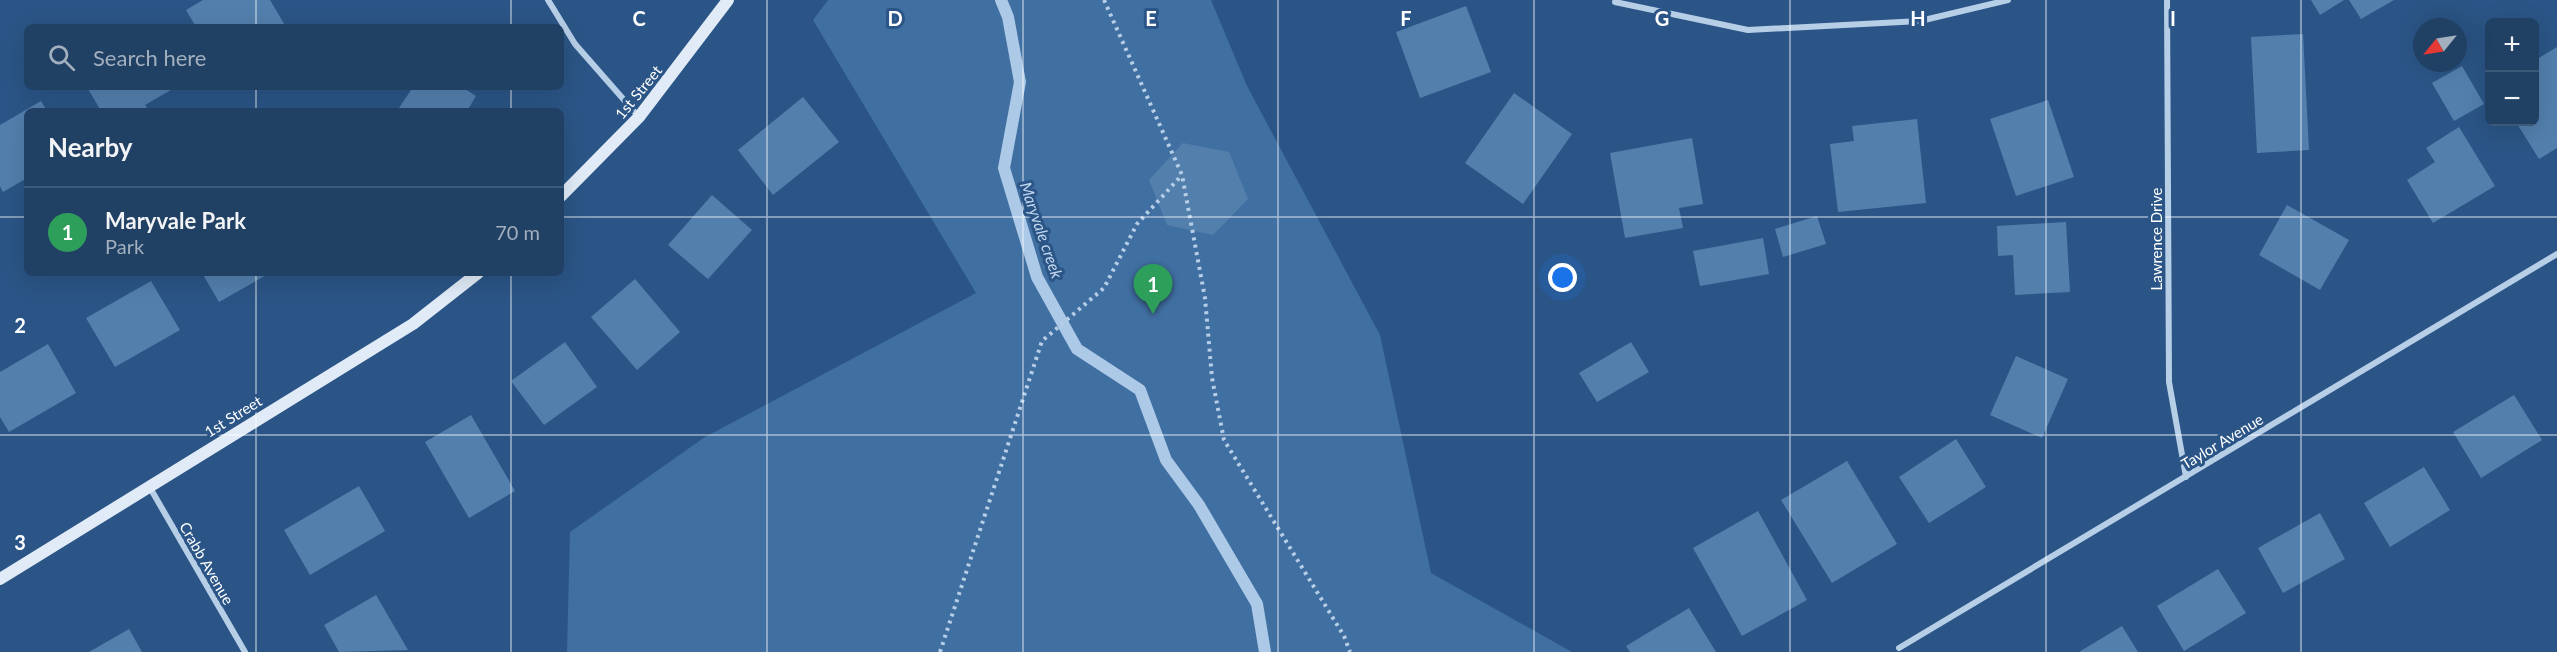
<!DOCTYPE html>
<html lang="en">
<head>
<meta charset="utf-8">
<style>
	:root { --surface:#204064; --page:#2d4b6d; --text:#f1f3f6; --muted:#a2afbf; --line:#3d5978; --accent:#8abfa5 }
	body { margin:0; font-family:Lato,sans-serif; background:var(--page); color:var(--text) }
	.controls { position:absolute; right:18px; top:18px; display:grid; overflow:hidden; border-radius:9px; box-shadow:0 6px 24px #0002 }
	.controls button { width:54px; height:54px; display:grid; place-items:center; padding:0; border:0; border-bottom:2px solid var(--line); background:var(--surface); color:var(--text); font:30px sans-serif }
	.compass { position:absolute; left:2413px; top:18px; width:54px; height:54px; border-radius:50%; background:var(--surface); box-shadow:0 6px 24px #0002; rotate:240deg }
	.you { position:absolute; left:1563px; top:278px; width:21px; height:21px; margin:-15px; border:4px solid #fff; border-radius:50%; background:#1a73e8; box-shadow:0 0 0 9px #1a73e833 }
	.badge { display:grid; place-items:center; width:39px; height:39px; border-radius:50%; background:var(--accent); color:#fff; font-size:20px; font-weight:700 }
	.pin { position:absolute; translate:-50% -50px; filter:drop-shadow(0 2px 3px #0008) }
	.pin::after { content:''; position:absolute; top:32px; width:21px; height:18px; background:inherit; clip-path:polygon(0 0,100% 0,50% 100%) }
	.list { margin:0; padding:0; list-style:none }
	h2 { display:flex; justify-content:space-between; align-items:center; height:78px; margin:0; padding:0 24px; font-size:26px }
	h2 small { font-size:20px; font-weight:400; color:var(--muted) }
	.list li { display:grid; grid-template-columns:39px 1fr auto; gap:18px; align-items:center; box-sizing:border-box; height:90px; padding:0 24px; border-top:2px solid var(--line) }
	.list b { display:block; font-size:22px; white-space:nowrap }
	.list p { margin:0; font-size:20px; white-space:nowrap; color:var(--muted) }
	.list em { font-size:20px; font-style:normal; color:var(--muted) }
	.icon { flex:none; width:33px; height:33px; fill:none; stroke:currentColor; stroke-width:2; stroke-linecap:round; stroke-linejoin:round }
	.map { position:relative; flex:none; width:2557px; height:652px; overflow:hidden }
	.search { position:absolute; background:var(--surface); box-shadow:0 6px 24px #0002; left:24px; top:24px; width:540px; height:66px; display:flex; align-items:center; gap:15px; box-sizing:border-box; padding:0 21px; border-radius:9px; color:var(--muted); font-size:22px }
	.panel { position:absolute; background:var(--surface); box-shadow:0 6px 24px #0002; left:24px; top:108px; width:540px; height:168px; border-radius:9px }
	.map>svg:first-child { display:block }
	.green { fill:#406fa2 }
	.lines { fill:none; stroke-linecap:round; stroke-linejoin:round }
	.stream { stroke:#acc9e7; stroke-width:12 }
	.building { fill:#537fad }
	.path { stroke:#b7cee7; stroke-width:4; stroke-dasharray:3 4.5; stroke-linecap:butt }
	.street { stroke:#b7cee7; stroke-width:6 }
	.secondary { stroke:#e0ebf7; stroke-width:12 }
	.grid { fill:none; stroke:#fff; stroke-width:1.5; stroke-opacity:0.55 }
	.labels { text-anchor:middle; dominant-baseline:central; stroke-width:6; stroke-linejoin:round; paint-order:stroke }
	.street-label { font-size:15px; fill:#fff; stroke:#2b5586 }
	.water-label { font-size:16px; font-style:italic; fill:#c3d8ef; stroke:#2b5586 }
	.grid-label { font-size:20px; text-anchor:middle; font-weight:bold; fill:#fff; stroke:#2b5586; stroke-width:6; stroke-linejoin:round; paint-order:stroke }
</style>
</head>
<body>
<div class="map">
<svg width="2557" height="652" viewBox="0 0 2557 652">
	<rect width="100%" height="100%" fill="#2b5586"/>
	<path class="green" d="M828,0H1211L1247,86L1380,335L1431,573L1572,652H567L570,532L705,437L976,293L813,20Z"/>
	<g class="lines">
		<path class="stream" d="M1001,0L1008,17L1020,82L1004,168L1037,277L1077,349L1140,390L1166,460L1199,505L1257,604L1265,652"/>
	</g>
	<path class="building" d="M203,0H270L286,27H196L186,10Z
		M2311,0H2344L2320,15Z
		M2349,0H2394L2361,19Z
		M1466,6L1491,72L1420,98L1396,32Z
		M2303,34L2309,150L2257,153L2251,37Z
		M2557,47V148L2539,159L2516,122H2534V102L2537,101L2534,97V61Z
		M2462,66L2484,104L2454,121L2432,83Z
		M87,87H176L145,105L149,111H101Z
		M413,87H462L476,96L467,111H397Z
		M1514,93L1572,134L1523,204L1465,163Z
		M803,97L839,142L773,195L738,150Z
		M2048,100L2074,177L2016,196L1990,119Z
		M41,101L47,111H27V178L3,192L0,186V125Z
		M1917,119L1926,203L1838,212L1830,144L1854,141L1852,126Z
		M2459,127L2495,186L2433,223L2407,180L2435,162L2426,148Z
		M1692,138L1703,204L1679,208L1683,228L1625,238L1610,153Z
		M1183,143L1229,152L1248,199L1213,235L1167,225L1149,180Z
		M712,195L752,230L708,279L668,245Z
		M2287,205L2349,240L2320,290L2259,255Z
		M1817,216L1826,244L1783,257L1775,229Z
		M2066,222L2070,292L2015,295L2013,255L1998,256L1997,226Z
		M1763,238L1769,274L1700,286L1693,251Z
		M202,273H270L219,302Z
		M635,279L680,332L637,370L591,317Z
		M151,281L180,330L115,367L86,318Z
		M565,342L597,387L544,425L511,381Z
		M1631,342L1649,372L1597,402L1579,373Z
		M48,344L76,393L9,432L0,417V372Z
		M2016,356L2068,379L2042,438L1990,415Z
		M2514,395L2542,440L2481,478L2453,432Z
		M471,415L515,491L469,518L425,442Z
		M1956,439L1986,487L1929,523L1899,477Z
		M1847,461L1897,544L1832,583L1781,500Z
		M2424,467L2450,510L2390,547L2364,503Z
		M359,486L385,531L310,575L284,530Z
		M1758,511L1807,600L1742,636L1693,548Z
		M2320,513L2345,559L2283,593L2258,548Z
		M2218,569L2246,613L2184,651L2157,606Z
		M376,595L408,650L339,652L324,625Z
		M1689,608L1716,652H1630L1626,646Z
		M2122,626L2138,652H2079Z
		M129,629L142,652H89Z"/>
	<g class="lines">
		<path class="path" d="M1104,0L1182,175L1205,298L1212,378L1224,440L1344,636L1350,652
			M940,652L1042,341L1104,288L1137,224L1182,175"/>
		<path class="street" d="M548,0L575,44L639,117
			M2167,0L2169,382L2186,477
			M1615,2L1748,30L1920,21L2008,0
			M149,486L245,652
			M1899,648L2557,254"/>
		<path class="secondary" d="M561,196L639,117L728,0
			M0,579L413,324L478,273"/>
	</g>
	<path class="grid" d="M256,0V27M511,0V27M767,0V652M1023,0V652M1278,0V652M1534,0V652M1790,0V652M2046,0V652M2301,0V652M256,87V111M511,87V111M0,217H27M561,217H2557M256,273V652M511,273V652M0,435H2557"/>
	<g class="labels">
		<g class="street-label">
			<text transform="translate(638 92) rotate(-51)">1st Street</text>
			<text transform="translate(2156 239) rotate(-90)">Lawrence Drive</text>
			<text transform="translate(233 416) rotate(-32)">1st Street</text>
			<text transform="translate(2222 441) rotate(-31)">Taylor Avenue</text>
			<text transform="translate(207 563) rotate(60)">Crabb Avenue</text>
		</g>
		<g class="water-label">
			<text transform="translate(1042 230) rotate(71)">Maryvale creek</text>
		</g>
	</g>
	<g class="grid-label">
		<text x="639" y="26">C</text>
		<text x="895" y="26">D</text>
		<text x="1151" y="26">E</text>
		<text x="1406" y="26">F</text>
		<text x="1662" y="26">G</text>
		<text x="1918" y="26">H</text>
		<text x="2173" y="26">I</text>
		<text x="20" y="333">2</text>
		<text x="20" y="550">3</text>
	</g>
</svg>
<div class="controls">
<button>+</button>
<button>−</button>
</div>
<svg class="compass" viewBox="-18 -18 36 36"><path d="M0-13l5 13h-10z" fill="#e53935"/><path d="M0 13l5-13h-10z" fill="#a2afbf"/></svg>
<div class="you"></div>
<div class="pin badge" style="left:1153px;top:314px;background:#2e9e5b">1</div>
<div class="search"><svg class="icon" aria-label="search" viewBox="0 0 24 24"><circle cx="10" cy="10" r="6"/><path d="M15 15l6 6"/></svg>Search here</div>
<section class="panel">
<h2>Nearby<small></small></h2>
<ul class="list">
<li><span class="badge" style="background:#2e9e5b">1</span><div><b>Maryvale Park</b><p>Park</p></div><em>70 m</em></li>
</ul>
</section>
</div>
</body>
</html>
